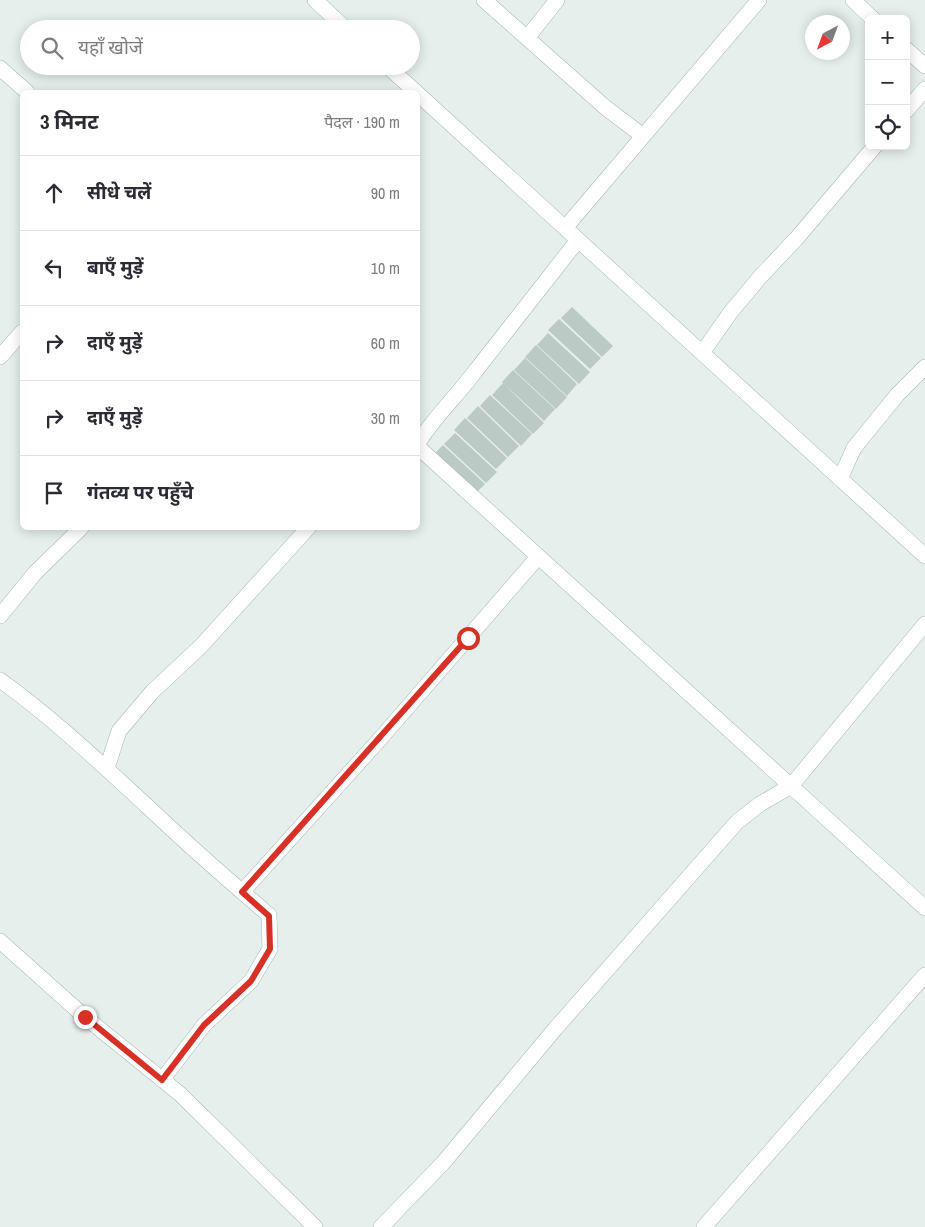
<!DOCTYPE html>
<html lang="hi">
<head>
<meta charset="utf-8">
<style>
	:root { --surface:#fff; --page:#f7f7f7; --text:#2b2b33; --muted:#7c7c81; --line:#e1e1e2 }
	body { margin:0; font-family:"Archivo Narrow","Noto Sans Devanagari",sans-serif; background:var(--page); color:var(--text) }
	.controls { position:absolute; right:15px; top:15px; display:grid; overflow:hidden; border-radius:8px; box-shadow:0 2px 12px #0003 }
	.controls button { width:45px; height:45px; display:grid; place-items:center; padding:0; border:0; border-bottom:1px solid var(--line); background:var(--surface); color:var(--text); font:25px sans-serif }
	.compass { position:absolute; left:805px; top:15px; width:45px; height:45px; border-radius:50%; background:var(--surface); box-shadow:0 2px 12px #0003; rotate:221deg }
	.stop { position:absolute; width:15px; height:15px; margin:-11px; border:4px solid #d93025; border-radius:50%; background:#fff }
	.stop.end { background:#d93025; border-color:#fff; box-shadow:0 1px 5px #0008 }
	.list { margin:0; padding:0; list-style:none }
	h2 { display:flex; justify-content:space-between; align-items:center; height:65px; margin:0; padding:0 20px; font-size:21px }
	h2 small { font-size:16px; font-weight:400; color:var(--muted) }
	.list li { display:grid; grid-template-columns:32px 1fr auto; gap:15px; align-items:center; box-sizing:border-box; height:75px; padding:0 20px; border-top:1px solid var(--line) }
	.list b { display:block; font-size:19px; white-space:nowrap }
	.list em { font-size:16px; font-style:normal; color:var(--muted) }
	.icon { flex:none; width:28px; height:28px; fill:none; stroke:currentColor; stroke-width:2; stroke-linecap:round; stroke-linejoin:round }
	.map { position:relative; flex:none; width:925px; height:1227px; overflow:hidden }
	.search { position:absolute; background:var(--surface); box-shadow:0 2px 12px #0003; left:20px; top:20px; width:400px; height:55px; display:flex; align-items:center; gap:12px; box-sizing:border-box; padding:0 18px; border-radius:28px; color:var(--muted); font-size:19px }
	.panel { position:absolute; background:var(--surface); box-shadow:0 2px 12px #0003; left:20px; top:90px; width:400px; height:440px; border-radius:8px }
	.map>svg:first-child { display:block }
	.building { fill:#bbcac4 }
	.lines { fill:none; stroke-linecap:round; stroke-linejoin:round }
	.minor-casing { stroke:#a8b8b2; stroke-width:16 }
	.minor { stroke:#fff; stroke-width:15 }
	.route { stroke:#d93025; stroke-width:6 }
</style>
</head>
<body>
<div class="map">
<svg width="925" height="1227" viewBox="0 0 925 1227">
	<rect width="100%" height="100%" fill="#e6efeb"/>
	<path class="building" d="M572,307L613,346L602,357L561,318Z
		M559,319L601,358L590,369L548,330Z
		M548,333L590,372L579,384L537,345Z
		M536,345L577,384L567,396L525,357Z
		M525,358L567,397L556,409L514,370Z
		M513,370L555,409L544,421L502,382Z
		M503,383L544,423L533,434L492,395Z
		M490,395L532,434L521,446L480,406Z
		M478,406L519,446L508,457L467,418Z
		M465,418L507,458L496,469L454,430Z
		M455,433L497,472L486,483L444,444Z
		M443,445L485,484L474,495L432,456Z"/>
	<g class="lines">
		<defs>
			<path id="minor" d="M315,0L346,29
				M484,0L606,108L643,136
				M853,0L873,19
				M527,38L557,0
				M906,49L925,66
				M387,66L416,92
				M0,68L27,92
				M418,94L925,556
				M906,111L925,89
				M565,228L759,0
				M702,353L730,313L760,277L796,239L875,146
				M0,357L22,332
				M418,443C435,416 458,395 477,369C511,326 544,283 578,240
				M418,447L925,908
				M840,479L854,448L897,395L925,367
				M0,616L35,573L81,528
				M0,680C53,718 99,762 147,806C187,844 228,880 269,915L270,949L251,981L204,1025L162,1080
				M107,768L119,731L152,692L201,646L308,528
				M242,892L380,739L538,557
				M0,941L85,1017L180,1094L315,1227
				M381,1227L443,1163L555,1029L737,822L760,804L791,786L925,624
				M704,1227L925,975"/>
		</defs>
		<use href="#minor" class="minor-casing"/>
		<use href="#minor" class="minor"/>
	</g>
	<g class="lines">
		<path class="route" d="M85,1017L162,1080L204,1025L251,981L270,949L269,916L242,892L468,638"/>
	</g>
</svg>
<div class="controls">
<button>+</button>
<button>−</button>
<button><svg class="icon" aria-label="locate" viewBox="0 0 24 24"><circle cx="12" cy="12" r="6"/><path d="M12 2v4M12 18v4M2 12h4M18 12h4"/></svg></button>
</div>
<svg class="compass" viewBox="-18 -18 36 36"><path d="M0-13l5 13h-10z" fill="#e53935"/><path d="M0 13l5-13h-10z" fill="#7c7c81"/></svg>
<div class="stop" style="left:468px;top:638px"></div>
<div class="stop end" style="left:85px;top:1017px"></div>
<div class="search"><svg class="icon" aria-label="search" viewBox="0 0 24 24"><circle cx="10" cy="10" r="6"/><path d="M15 15l6 6"/></svg>यहाँ खोजें</div>
<section class="panel">
<h2>3 मिनट<small>पैदल · 190 m</small></h2>
<ul class="list">
<li><svg class="icon" aria-label="ahead" viewBox="0 0 24 24"><path d="M12 20V5M6 11l6-6 6 6"/></svg><div><b>सीधे चलें</b></div><em>90 m</em></li>
<li><svg class="icon" aria-label="left" viewBox="0 0 24 24"><path d="M17 20v-9H6M10 6l-5 5 5 5"/></svg><div><b>बाएँ मुड़ें</b></div><em>10 m</em></li>
<li><svg class="icon" aria-label="right" viewBox="0 0 24 24"><path d="M7 20v-9h11M14 6l5 5-5 5"/></svg><div><b>दाएँ मुड़ें</b></div><em>60 m</em></li>
<li><svg class="icon" aria-label="right" viewBox="0 0 24 24"><path d="M7 20v-9h11M14 6l5 5-5 5"/></svg><div><b>दाएँ मुड़ें</b></div><em>30 m</em></li>
<li><svg class="icon" aria-label="arrive" viewBox="0 0 24 24"><path d="M6 21V4h12l-3 4 3 4H6"/></svg><div><b>गंतव्य पर पहुँचे</b></div></li>
</ul>
</section>
</div>
</body>
</html>
